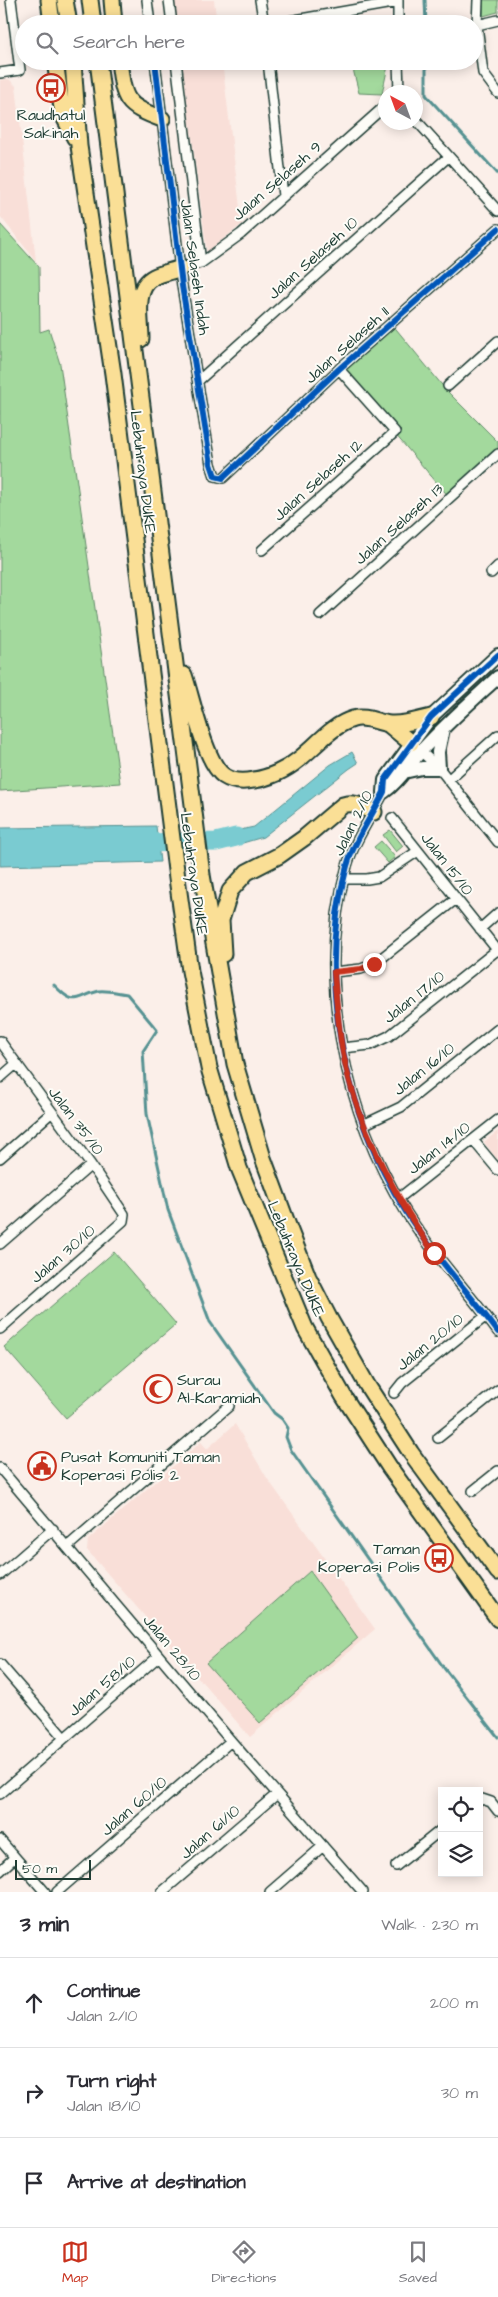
<!DOCTYPE html>
<html lang="en">
<head>
<meta charset="utf-8">
<style>
	:root { --surface:#fff; --page:#f2f2f3; --text:#2b2b33; --muted:#7c7c81; --line:#e1e1e2; --accent:#c8321e }
	body { margin:0; font-family:"Architects Daughter",sans-serif; background:var(--page); color:var(--text) }
	.controls { position:absolute; right:15px; bottom:15px; display:grid; overflow:hidden; border-radius:0px; box-shadow:0 2px 12px #0003 }
	.controls button { width:45px; height:45px; display:grid; place-items:center; padding:0; border:0; border-bottom:1px solid var(--line); background:var(--surface); color:var(--text); font:25px sans-serif }
	.compass { position:absolute; left:378px; top:85px; width:45px; height:45px; border-radius:50%; background:var(--surface); box-shadow:0 2px 12px #0003; rotate:319deg }
	.scale { position:absolute; left:15px; bottom:12px; width:76px; box-sizing:border-box; padding-left:5px; border:2px solid #1f3d34; border-top:0; font-size:14px; line-height:18px; white-space:nowrap; color:#1f3d34; -webkit-text-stroke:4px #fdfcf7; paint-order:stroke }
	.stop { position:absolute; width:15px; height:15px; margin:-11px; border:4px solid #c8321e; border-radius:50%; background:#fff }
	.stop.end { background:#c8321e; border-color:#fff; box-shadow:0 1px 5px #0008 }
	.list { margin:0; padding:0; list-style:none }
	h2 { display:flex; justify-content:space-between; align-items:center; height:65px; margin:0; padding:0 20px; font-size:21px }
	h2 small { font-size:16px; font-weight:400; color:var(--muted) }
	.list li { display:grid; grid-template-columns:32px 1fr auto; gap:15px; align-items:center; box-sizing:border-box; height:90px; padding:0 20px; border-top:1px solid var(--line) }
	.list b { display:block; font-size:19px; white-space:nowrap }
	.list p { margin:0; font-size:16px; white-space:nowrap; color:var(--muted) }
	.list em { font-size:16px; font-style:normal; color:var(--muted) }
	.icon { flex:none; width:28px; height:28px; fill:none; stroke:currentColor; stroke-width:2; stroke-linecap:round; stroke-linejoin:round }
	.map { position:relative; flex:none; width:498px; height:1892px; overflow:hidden }
	.search { position:absolute; background:var(--surface); box-shadow:0 2px 12px #0003; left:15px; right:15px; top:15px; height:55px; display:flex; align-items:center; gap:12px; box-sizing:border-box; padding:0 18px; border-radius:28px; color:var(--muted); font-size:19px }
	.sheet { height:335px; background:var(--surface) }
	nav { display:flex; justify-content:space-around; align-items:center; box-sizing:border-box; height:70px; border-top:1px solid var(--line); background:var(--surface); font-size:14px; color:var(--muted) }
	nav a { display:grid; justify-items:center; gap:2px }
	nav .on { color:var(--accent) }
	.map>svg:first-child { display:block }
	.built { fill:#f9dfd8 }
	.green { fill:#a3d99d; stroke:#618b68 }
	.water { fill:#7acbd1; stroke:#569292 }
	.lines { fill:none; stroke-linecap:round; stroke-linejoin:round }
	.stream { stroke:#569292; stroke-width:3 }
	.river { stroke:#7acbd1; stroke-width:19 }
	.street-casing { stroke:#1f3d34; stroke-width:12 }
	.secondary-casing { stroke:#1f3d34; stroke-width:16 }
	.highway-casing { stroke:#1f3d34; stroke-width:19 }
	.street { stroke:#fdfcf7; stroke-width:9 }
	.secondary { stroke:#fdfcf7; stroke-width:12 }
	.highway { stroke:#fadf96; stroke-width:15 }
	.cycleway-casing { stroke:#fdfcf7; stroke-width:9 }
	.cycleway { stroke:#0057b8; stroke-width:6 }
	.route { stroke:#c8321e; stroke-width:6 }
	.labels { text-anchor:middle; dominant-baseline:central; stroke-width:4; stroke-linejoin:round; paint-order:stroke }
	.poi-label { font-size:16px; fill:#1f3d34; stroke:#fdfcf7; text-anchor:start }
	.street-label { font-size:16px; fill:#1f3d34; stroke:#fdfcf7 }
</style>
</head>
<body>
<div class="map">
<svg width="498" height="1892" viewBox="0 0 498 1892">
	<rect width="100%" height="100%" fill="#fbefe9"/>
	<filter id="ink" filterUnits="userSpaceOnUse"><feTurbulence type="fractalNoise" baseFrequency=".02" numOctaves="2"/><feDisplacementMap in="SourceGraphic" scale="10" xChannelSelector="R" yChannelSelector="G"/><feConvolveMatrix kernelMatrix="1 2 1 2 8 2 1 2 1" color-interpolation-filters="sRGB"/></filter>
	<g filter="url(#ink)">
		<path class="built" d="M174,0H214L217,24H177Z
			M182,61H222L242,224L207,252Z
			M9,79L16,86L36,261L0,216V80Z
			M498,1131V1160L484,1142Z
			M235,1424L267,1478L375,1629L250,1737L87,1550L88,1540L201,1442L207,1449Z"/>
		<path class="green" d="M483,0H498V12L483,16Z
			M351,61H389L382,94L359,93Z
			M0,224L39,267L40,332L49,329L60,364L120,783L0,791Z
			M392,324L446,390L498,442V454L450,498L339,369Z
			M390,830L403,846L396,852L383,835Z
			M381,841L395,857L388,863L374,847Z
			M114,1252L176,1324L66,1418L4,1347Z
			M310,1571L358,1638L260,1723L206,1663Z"/>
		<path class="water" d="M352,752L358,763L349,769L263,837L226,848L212,849L211,836L254,827L330,765Z
			M156,826L160,862L0,866V828Z"/>
		<g class="lines">
			<path class="stream" d="M425,0L426,24
				M426,61V95L498,174
				M54,985C76,1008 75,997 99,991C107,990 119,993 127,994L157,1030L143,1051L147,1114L168,1210L210,1322L274,1413L282,1419L288,1428L286,1437L291,1450L444,1668L498,1737"/>
			<path class="river" d="M131,843L216,842L236,837"/>
			<defs>
				<path id="street" d="M147,0L150,24
					M169,0L172,24
					M260,0L264,24
					M398,0V24
					M478,0L477,25L483,73L498,93
					M272,24L398,2
					M477,25L498,20
					M155,61L182,286L211,464L215,476L223,478L339,369L498,229
					M176,61L201,263
					M268,61L283,196
					M338,61V62
					M398,61L399,92
					M0,73L20,70L11,0
					M416,120L498,211
					M181,268L201,263L241,234L386,105
					M198,381L448,157
					M448,386L498,341
					M262,550L395,432L339,369
					M491,573L498,566
					M320,615L498,454
					M417,748L439,768L498,842
					M448,780L498,735
					M384,792C372,816 354,841 347,866C315,979 345,1114 406,1212C433,1255 468,1291 498,1332
					M392,818L498,951
					M344,879H367L379,877L418,851
					M480,929L498,913
					M334,972L361,969L374,964L456,899
					M0,1041L91,1165L124,1214L123,1221L0,1329
					M342,1048L370,1045L389,1036L497,950
					M0,1078L16,1064
					M363,1125L401,1107L498,1029
					M473,1140L498,1170
					M0,1158L51,1113
					M398,1199L498,1120
					M0,1244L91,1165
					M394,1393L402,1383L486,1316
					M438,1438L498,1390
					M0,1468L231,1741L363,1892
					M473,1491L498,1471
					M67,1547L229,1406
					M0,1575L53,1529
					M0,1664L64,1738
					M0,1794L159,1656
					M479,1801L482,1799L491,1802L498,1811
					M0,1840L45,1892
					M396,1866L442,1829
					M0,1871L15,1857
					M57,1892L231,1741
					M162,1892L277,1794
					M270,1892L323,1846"/>
				<path id="secondary" d="M404,772L422,768H439L438,752L443,729
					M384,792L385,780L431,717L498,655
					M384,792C400,781 409,764 423,749C446,724 472,701 498,677"/>
				<path id="highway" d="M49,0L52,24
					M65,0L69,24
					M90,0L93,24
					M112,0L114,24
					M55,61L63,115L75,138
					M73,61L79,146L113,374L177,878L190,971L209,1068L239,1168L305,1328L344,1397L390,1468L498,1619
					M98,61L202,875L235,1064L263,1158L290,1231L308,1277L329,1318L367,1385L411,1453L498,1572
					M119,61C124,100 124,105 162,119
					M141,339C141,320 133,288 154,277C162,273 173,271 181,268
					M184,675C192,698 205,763 224,776C233,782 244,782 254,780C269,778 286,770 298,760C315,747 332,725 353,719C366,715 378,723 390,724C404,725 418,720 431,717
					M388,724L411,743
					M223,954L221,920L230,891L247,872L280,855L304,838L343,805C354,801 363,807 374,812"/>
			</defs>
			<use href="#street" class="street-casing"/>
			<use href="#secondary" class="secondary-casing"/>
			<use href="#highway" class="highway-casing"/>
			<use href="#street" class="street"/>
			<use href="#secondary" class="secondary"/>
			<use href="#highway" class="highway"/>
			<defs>
				<path id="cycleway" d="M155,61L182,286L211,464L215,476L223,478L339,369L498,229
					M498,655L431,717L385,780L384,792C372,816 354,841 347,866C315,979 345,1114 406,1212C433,1255 468,1291 498,1332"/>
			</defs>
			<use href="#cycleway" class="cycleway-casing"/>
			<use href="#cycleway" class="cycleway"/>
		</g>
	</g>
	<g class="lines" filter="url(#ink)">
		<path class="route" d="M374,964L361,969L334,972C336,998 338,1023 342,1048C356,1124 391,1190 434,1253"/>
	</g>
	<defs>
		<symbol id="bus-ring" viewBox="-11 -11 22 22"><circle r="9.5" fill="#fdfcf7" stroke="#c8321e" stroke-width="1.5"/><path d="M-5-6H5V4H4V6H2V4H-2V6H-4V4H-5ZM-3.5-4V0h7V-4ZM-3.5 1.2v1.5H-2V1.2ZM2 1.2v1.5H3.5V1.2Z" fill="#c8321e"/></symbol>
		<symbol id="mosque-ring" viewBox="-11 -11 22 22"><circle r="9.5" fill="#fdfcf7" stroke="#c8321e" stroke-width="1.5"/><path d="M3.5-4.9A6 6 0 1 0 3.5 4.9A5 5 0 1 1 3.5-4.9Z" fill="#c8321e"/></symbol>
		<symbol id="civic-ring" viewBox="-11 -11 22 22"><circle r="9.5" fill="#fdfcf7" stroke="#c8321e" stroke-width="1.5"/><path d="M-.6-6.5H3V-4.5H.6V-3L4-1V1h2V6H-6V1h2V-1L-.6-3ZM-1.2 2.5V6h2.4V2.5Z" fill="#c8321e"/></symbol>
	</defs>
	<g fill-rule="evenodd">
		<use href="#bus-ring" x="35" y="72" width="32" height="32"/>
		<use href="#mosque-ring" x="142" y="1373" width="32" height="32"/>
		<use href="#civic-ring" x="26" y="1450" width="32" height="32"/>
		<use href="#bus-ring" x="423" y="1542" width="32" height="32"/>
	</g>
	<g class="labels">
		<g class="poi-label">
			<text x="51" y="115" text-anchor="middle">Raudhatul<tspan x="51" dy="18">Sakinah</tspan></text>
			<text x="177" y="1380">Surau<tspan x="177" dy="18">Al-Karamiah</tspan></text>
			<text x="61" y="1457">Pusat Komuniti Taman<tspan x="61" dy="18">Koperasi Polis 2</tspan></text>
			<text x="420" y="1549" text-anchor="end">Taman<tspan x="420" dy="18">Koperasi Polis</tspan></text>
		</g>
		<g class="street-label">
			<text transform="translate(277 181) rotate(-41)">Jalan Selaseh 9</text>
			<text transform="translate(313 258) rotate(-42)">Jalan Selaseh 10</text>
			<text transform="translate(195 267) rotate(82)">Jalan Selaseh Indah</text>
			<text transform="translate(347 345) rotate(-42)">Jalan Selaseh 11</text>
			<text transform="translate(143 472) rotate(83)">Lebuhraya DUKE</text>
			<text transform="translate(318 480) rotate(-42)">Jalan Selaseh 12</text>
			<text transform="translate(399 524) rotate(-42)">Jalan Selaseh 13</text>
			<text transform="translate(353 823) rotate(-64)">Jalan 2/10</text>
			<text transform="translate(447 864) rotate(52)">Jalan 15/10</text>
			<text transform="translate(194 874) rotate(82)">Lebuhraya DUKE</text>
			<text transform="translate(414 997) rotate(-39)">Jalan 17/10</text>
			<text transform="translate(424 1069) rotate(-39)">Jalan 16/10</text>
			<text transform="translate(76 1121) rotate(53)">Jalan 35/10</text>
			<text transform="translate(439 1148) rotate(-38)">Jalan 14/10</text>
			<text transform="translate(63 1254) rotate(-41)">Jalan 30/10</text>
			<text transform="translate(296 1259) rotate(67)">Lebuhraya DUKE</text>
			<text transform="translate(430 1342) rotate(-39)">Jalan 20/10</text>
			<text transform="translate(172 1648) rotate(50)">Jalan 28/10</text>
			<text transform="translate(102 1686) rotate(-41)">Jalan 58/10</text>
			<text transform="translate(134 1806) rotate(-41)">Jalan 60/10</text>
			<text transform="translate(210 1832) rotate(-41)">Jalan 61/10</text>
		</g>
	</g>
</svg>
<div class="controls">
<button><svg class="icon" aria-label="locate" viewBox="0 0 24 24"><circle cx="12" cy="12" r="6"/><path d="M12 2v4M12 18v4M2 12h4M18 12h4"/></svg></button>
<button><svg class="icon" aria-label="layers" viewBox="0 0 24 24"><path d="M12 4l9 5-9 5-9-5zM3 14l9 5 9-5"/></svg></button>
</div>
<svg class="compass" viewBox="-18 -18 36 36"><path d="M0-13l5 13h-10z" fill="#e53935"/><path d="M0 13l5-13h-10z" fill="#7c7c81"/></svg>
<div class="scale">50 m</div>
<div class="stop" style="left:434px;top:1253px"></div>
<div class="stop end" style="left:374px;top:964px"></div>
<div class="search"><svg class="icon" aria-label="search" viewBox="0 0 24 24"><circle cx="10" cy="10" r="6"/><path d="M15 15l6 6"/></svg>Search here</div>
</div>
<section class="sheet">
<h2>3 min<small>Walk · 230 m</small></h2>
<ul class="list">
<li><svg class="icon" aria-label="ahead" viewBox="0 0 24 24"><path d="M12 20V5M6 11l6-6 6 6"/></svg><div><b>Continue</b><p>Jalan 2/10</p></div><em>200 m</em></li>
<li><svg class="icon" aria-label="right" viewBox="0 0 24 24"><path d="M7 20v-9h11M14 6l5 5-5 5"/></svg><div><b>Turn right</b><p>Jalan 18/10</p></div><em>30 m</em></li>
<li><svg class="icon" aria-label="arrive" viewBox="0 0 24 24"><path d="M6 21V4h12l-3 4 3 4H6"/></svg><div><b>Arrive at destination</b></div></li>
</ul>
</section>
<nav>
<a class="on"><svg class="icon" aria-label="map" viewBox="0 0 24 24"><path d="M3 6l6-2 6 2 6-2v14l-6 2-6-2-6 2zM9 4v14M15 6v14"/></svg>Map</a>
<a><svg class="icon" aria-label="directions" viewBox="0 0 24 24"><path d="M12 3l9 9-9 9-9-9zM9 14v-3h6M13 9l2 2-2 2"/></svg>Directions</a>
<a><svg class="icon" aria-label="saved" viewBox="0 0 24 24"><path d="M7 4h10v16l-5-4-5 4z"/></svg>Saved</a>
</nav>
</body>
</html>
